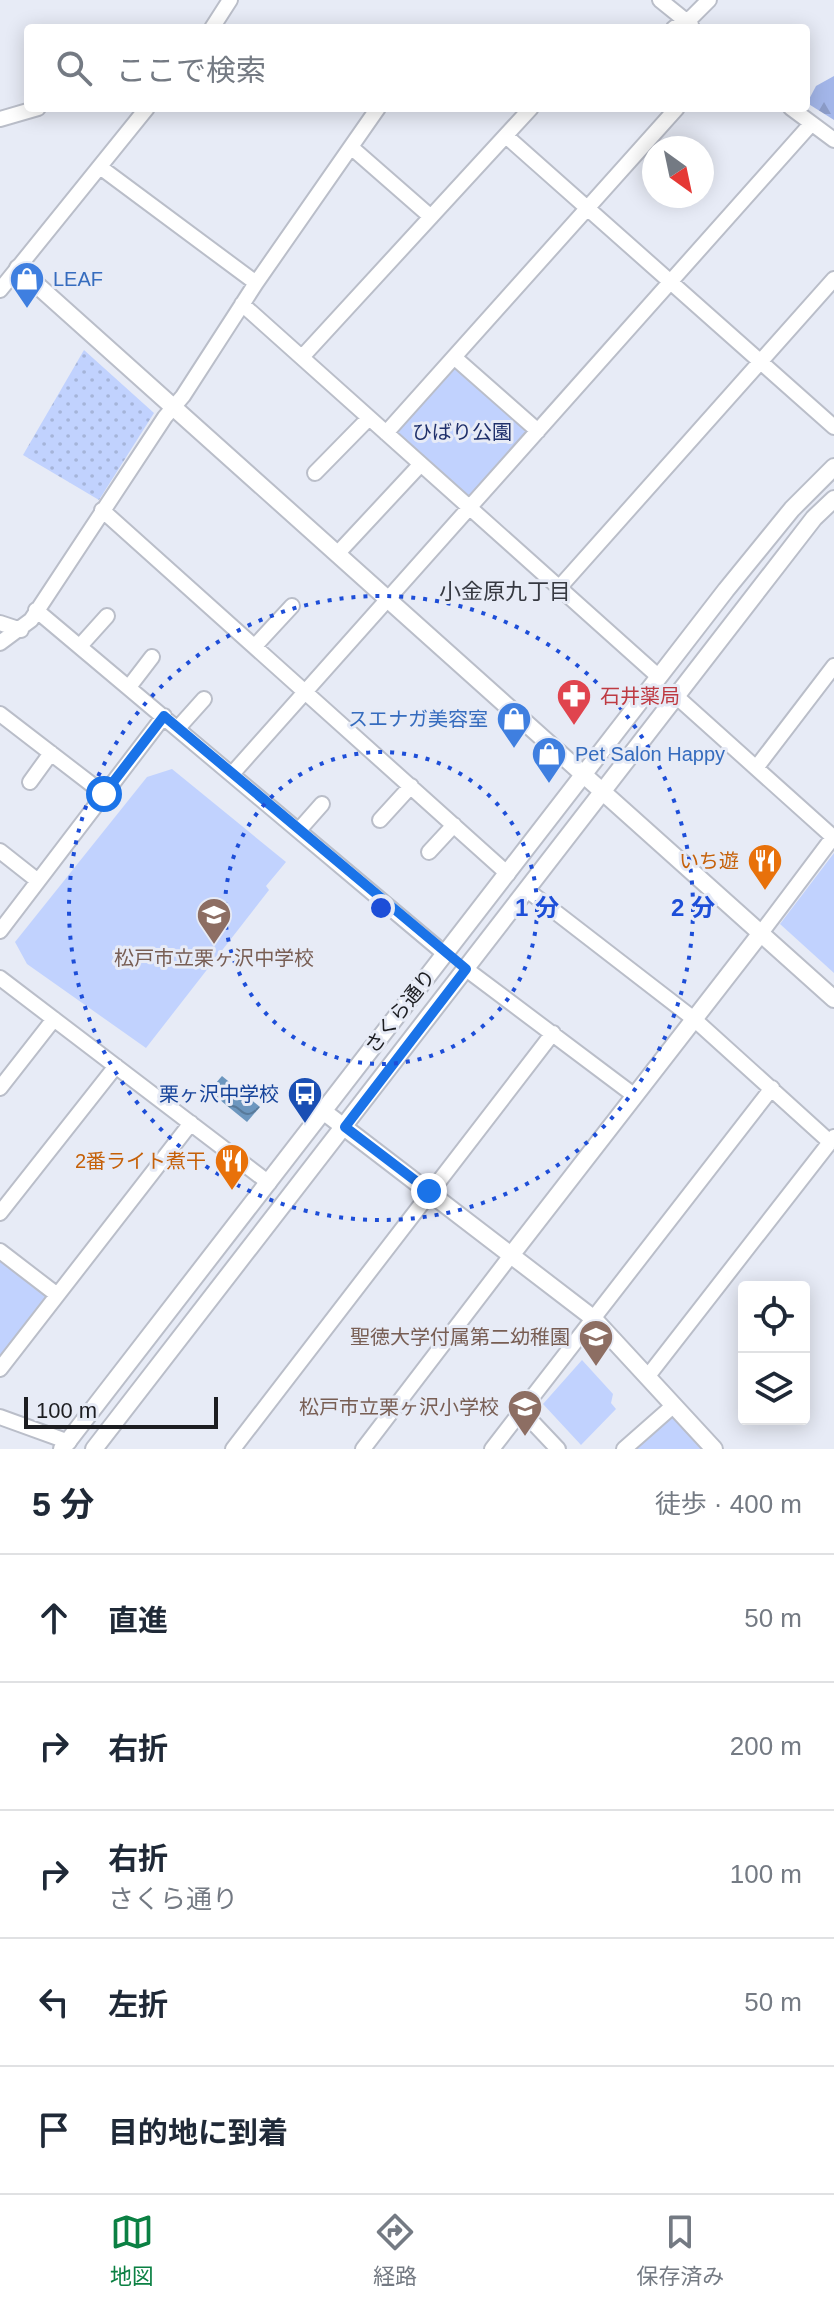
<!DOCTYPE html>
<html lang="ja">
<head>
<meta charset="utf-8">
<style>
	:root { --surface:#fff; --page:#f6f6f7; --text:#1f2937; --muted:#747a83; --line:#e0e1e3; --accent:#0b8043 }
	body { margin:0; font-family:Helvetica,"Noto Sans JP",sans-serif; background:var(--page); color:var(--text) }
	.controls { position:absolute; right:24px; bottom:24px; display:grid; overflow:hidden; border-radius:8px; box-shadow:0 4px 20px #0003 }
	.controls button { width:72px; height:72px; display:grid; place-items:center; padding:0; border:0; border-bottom:2px solid var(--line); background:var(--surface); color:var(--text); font:40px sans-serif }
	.compass { position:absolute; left:642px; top:136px; width:72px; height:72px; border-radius:50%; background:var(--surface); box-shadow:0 4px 20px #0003; rotate:147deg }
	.scale { position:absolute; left:24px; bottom:20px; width:194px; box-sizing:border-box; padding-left:8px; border:4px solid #1c1d21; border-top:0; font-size:22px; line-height:28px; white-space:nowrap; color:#1c1d21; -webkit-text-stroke:6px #e7ebf6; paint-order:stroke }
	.stop { position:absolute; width:24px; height:24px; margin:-18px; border:6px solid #1a73e8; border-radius:50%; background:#fff }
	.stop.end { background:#1a73e8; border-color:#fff; box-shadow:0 2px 8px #0008 }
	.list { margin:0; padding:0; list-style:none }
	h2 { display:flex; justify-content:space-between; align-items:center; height:104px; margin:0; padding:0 32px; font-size:34px }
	h2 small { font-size:26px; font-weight:400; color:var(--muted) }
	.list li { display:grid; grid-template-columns:52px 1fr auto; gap:24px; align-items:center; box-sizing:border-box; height:128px; padding:0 32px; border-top:2px solid var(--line) }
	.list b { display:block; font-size:30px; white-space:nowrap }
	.list p { margin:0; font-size:26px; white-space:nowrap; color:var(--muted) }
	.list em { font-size:26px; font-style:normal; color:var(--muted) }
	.icon { flex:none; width:44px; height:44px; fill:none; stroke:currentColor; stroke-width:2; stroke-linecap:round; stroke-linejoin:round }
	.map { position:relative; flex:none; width:834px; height:1449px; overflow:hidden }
	.search { position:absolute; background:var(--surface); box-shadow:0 4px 20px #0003; left:24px; right:24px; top:24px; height:88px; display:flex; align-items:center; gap:20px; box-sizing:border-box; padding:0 28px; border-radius:8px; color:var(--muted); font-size:30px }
	.sheet { height:744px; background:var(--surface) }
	nav { display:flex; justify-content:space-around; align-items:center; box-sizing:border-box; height:112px; border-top:2px solid var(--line); background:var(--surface); font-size:22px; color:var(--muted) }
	nav a { display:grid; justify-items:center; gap:4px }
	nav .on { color:var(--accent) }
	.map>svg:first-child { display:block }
	.grass { fill:url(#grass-dots) }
	.forest { fill:url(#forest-firs) }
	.park { fill:#c1d2fe }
	.water { fill:url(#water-waves) }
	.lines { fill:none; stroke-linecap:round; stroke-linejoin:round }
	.minor-casing { stroke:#babec9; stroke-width:18 }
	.tertiary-casing { stroke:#babec9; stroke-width:20 }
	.minor { stroke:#fff; stroke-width:14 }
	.tertiary { stroke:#fff; stroke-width:16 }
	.route { stroke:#1a73e8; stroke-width:10 }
	.ring { fill:none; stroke:#1d4ed8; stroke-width:4; stroke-dasharray:4 8 }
	.labels { text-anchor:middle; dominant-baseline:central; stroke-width:6; stroke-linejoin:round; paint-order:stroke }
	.shop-label { font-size:20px; fill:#366cbe; stroke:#e7ebf6; text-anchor:start }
	.park-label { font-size:20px; fill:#1f306b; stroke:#e7ebf6 }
	.health-label { font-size:20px; fill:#be3a42; stroke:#e7ebf6; text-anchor:start }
	.food-label { font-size:20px; fill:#c56008; stroke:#e7ebf6; text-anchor:end }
	.education-label { font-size:20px; fill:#785e54; stroke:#e7ebf6; text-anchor:end }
	.street-label { font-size:20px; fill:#1c1d21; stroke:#e7ebf6 }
	.transit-label { font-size:20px; fill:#164399; stroke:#e7ebf6; text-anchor:end }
	.neighbourhood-label { font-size:22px; fill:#363941; stroke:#e7ebf6 }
	.centre { fill:#1d4ed8; stroke:#e7ebf6; stroke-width:4 }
	.ring-label { font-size:24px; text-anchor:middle; font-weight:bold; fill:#1d4ed8; stroke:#e7ebf6; stroke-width:6; stroke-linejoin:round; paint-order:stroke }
</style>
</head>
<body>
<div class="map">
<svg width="834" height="1449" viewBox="0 0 834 1449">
	<defs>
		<pattern id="grass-dots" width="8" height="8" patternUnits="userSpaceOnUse" patternTransform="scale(2)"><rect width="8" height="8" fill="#c1d2fe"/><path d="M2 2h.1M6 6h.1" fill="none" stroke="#a5b4d9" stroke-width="1.8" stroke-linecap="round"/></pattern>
		<pattern id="forest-firs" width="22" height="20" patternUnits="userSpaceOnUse" patternTransform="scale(2)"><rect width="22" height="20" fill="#a3b6e9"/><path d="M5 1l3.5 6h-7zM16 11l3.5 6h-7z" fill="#8c9cc8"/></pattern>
		<pattern id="water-waves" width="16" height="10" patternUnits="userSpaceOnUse" patternTransform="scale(2)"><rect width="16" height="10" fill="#6c96be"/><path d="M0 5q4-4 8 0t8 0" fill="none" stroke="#587a9a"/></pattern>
	</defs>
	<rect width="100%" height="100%" fill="#e7ebf6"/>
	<path class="grass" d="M84,350L154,413L99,500L23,455Z"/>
	<path class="forest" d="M834,76V120L807,103L816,86Z"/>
	<path class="park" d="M459,366L527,428L529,433L472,497H466L397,436L396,429L454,367Z
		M172,769L286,862L266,886L269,890L146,1048L27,964L15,942L147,777Z
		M834,853V973L780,924Z
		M0,1255L50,1297L0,1363Z
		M582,1360L613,1394L611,1403L616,1409L581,1445L543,1404Z
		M667,1416H674L704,1449H631Z"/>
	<path class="water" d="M222,1076L260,1107L247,1122L209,1091Z"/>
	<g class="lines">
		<defs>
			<path id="minor" d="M660,0L691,25
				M212,28L230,0
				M674,28L692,17L709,0
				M791,108L834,140
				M0,119L38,108
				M506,136L834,427
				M351,147L431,217
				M100,167L256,283
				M0,290L147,108
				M242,304L659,677
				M303,356L531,108
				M454,357L538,431
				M386,433L677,108
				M315,473L369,418
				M102,510L508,874
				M338,553L420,465
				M558,589L834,279
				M36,610L445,954
				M0,623L21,630
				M0,643L31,620L165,417L183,396L256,283L378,108
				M80,646L107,616
				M255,646L292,606
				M129,687L152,657
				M677,697L833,837
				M0,714L104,794
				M178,728L204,699
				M756,768L834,666
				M232,774L811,124
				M30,782L51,753
				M380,820L411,786
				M299,830L322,804
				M0,851L38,881
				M429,852L454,825
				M527,890L694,1019L830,1142
				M0,931L164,716
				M761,933L834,836
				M466,969L635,1096
				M0,978L269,1183
				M0,1088L54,1019
				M0,1213L116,1066
				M0,1251L56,1294
				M0,1369L191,1123
				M648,1376L834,1137
				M522,1411L558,1449
				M0,1417L69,1442
				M233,1449L553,1033
				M363,1449L512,1254
				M492,1449L772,1088
				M624,1449L674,1405"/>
			<path id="tertiary" d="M18,268L834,999
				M323,1111L593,1318L714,1449
				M512,1254L761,933
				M62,1449L726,590L792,509L834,467
				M94,1449L814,518L834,499"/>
		</defs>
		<use href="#minor" class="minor-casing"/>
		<use href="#tertiary" class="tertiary-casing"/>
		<use href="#minor" class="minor"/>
		<use href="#tertiary" class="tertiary"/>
	</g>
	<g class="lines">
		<path class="route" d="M104,794L164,716L466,969L345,1127L429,1191"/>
	</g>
	<g class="ring">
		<circle cx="381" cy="908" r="156"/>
		<circle cx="381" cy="908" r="312"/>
	</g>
	<defs>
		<symbol id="shop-pin" viewBox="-11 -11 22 30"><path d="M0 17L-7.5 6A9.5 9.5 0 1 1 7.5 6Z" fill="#3f7fe0" stroke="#e7ebf6"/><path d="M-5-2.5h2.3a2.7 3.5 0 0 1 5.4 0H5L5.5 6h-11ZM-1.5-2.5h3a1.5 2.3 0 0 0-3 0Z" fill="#fff"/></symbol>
		<symbol id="pharmacy-pin" viewBox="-11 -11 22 30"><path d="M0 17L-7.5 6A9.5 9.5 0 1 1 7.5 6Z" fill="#e0444e" stroke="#e7ebf6"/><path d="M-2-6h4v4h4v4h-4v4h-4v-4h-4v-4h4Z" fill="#fff"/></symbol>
		<symbol id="restaurant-pin" viewBox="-11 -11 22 30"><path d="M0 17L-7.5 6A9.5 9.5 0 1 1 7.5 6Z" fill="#e8710a" stroke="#e7ebf6"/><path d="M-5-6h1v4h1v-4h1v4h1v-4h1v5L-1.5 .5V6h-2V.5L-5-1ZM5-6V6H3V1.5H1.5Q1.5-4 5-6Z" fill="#fff"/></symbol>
		<symbol id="school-pin" viewBox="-11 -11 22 30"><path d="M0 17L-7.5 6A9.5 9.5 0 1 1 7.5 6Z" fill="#8d6e63" stroke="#e7ebf6"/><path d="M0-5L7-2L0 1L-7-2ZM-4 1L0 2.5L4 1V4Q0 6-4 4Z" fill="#fff"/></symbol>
		<symbol id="bus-pin" viewBox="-11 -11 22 30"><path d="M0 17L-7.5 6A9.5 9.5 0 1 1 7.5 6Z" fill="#1a4fb4" stroke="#e7ebf6"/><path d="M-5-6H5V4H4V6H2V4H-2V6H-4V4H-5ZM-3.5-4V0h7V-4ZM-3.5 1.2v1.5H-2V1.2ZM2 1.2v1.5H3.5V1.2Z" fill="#fff"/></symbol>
	</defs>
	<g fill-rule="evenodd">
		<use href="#shop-pin" x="7" y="259" width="40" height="54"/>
		<use href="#pharmacy-pin" x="554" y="676" width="40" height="54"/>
		<use href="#shop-pin" x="494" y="699" width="40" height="54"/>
		<use href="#shop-pin" x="529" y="734" width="40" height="54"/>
		<use href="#restaurant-pin" x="745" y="841" width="40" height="54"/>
		<use href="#school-pin" x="194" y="895" width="40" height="54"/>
		<use href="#bus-pin" x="285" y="1074" width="40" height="54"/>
		<use href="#restaurant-pin" x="212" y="1141" width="40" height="54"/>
		<use href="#school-pin" x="576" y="1317" width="40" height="54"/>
		<use href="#school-pin" x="505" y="1387" width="40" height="54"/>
	</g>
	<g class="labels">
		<g class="shop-label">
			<text x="53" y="279">LEAF</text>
			<text x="488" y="719" text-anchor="end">スエナガ美容室</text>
			<text x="575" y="754">Pet Salon Happy</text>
		</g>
		<g class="park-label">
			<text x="462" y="432">ひばり公園</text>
		</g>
		<g class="health-label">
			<text x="600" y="696">石井薬局</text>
		</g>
		<g class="food-label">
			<text x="739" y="861">いち遊</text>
			<text x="206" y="1161">2番ライト煮干</text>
		</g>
		<g class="education-label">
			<text x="214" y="958" text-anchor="middle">松戸市立栗ヶ沢中学校</text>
			<text x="570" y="1337">聖徳大学付属第二幼稚園</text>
			<text x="499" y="1407">松戸市立栗ヶ沢小学校</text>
		</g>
		<g class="street-label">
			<text transform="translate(400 1011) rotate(-52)">さくら通り</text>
		</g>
		<g class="transit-label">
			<text x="279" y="1094">栗ヶ沢中学校</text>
		</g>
		<g class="neighbourhood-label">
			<text x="505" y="591">小金原九丁目</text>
		</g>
	</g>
	<circle cx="381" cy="908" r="12" class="centre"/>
	<g class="ring-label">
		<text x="537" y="916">1 分</text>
		<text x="693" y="916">2 分</text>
	</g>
</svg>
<div class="controls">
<button><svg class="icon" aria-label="locate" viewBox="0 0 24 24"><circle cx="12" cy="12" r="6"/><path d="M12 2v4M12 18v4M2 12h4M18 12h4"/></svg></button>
<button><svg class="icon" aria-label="layers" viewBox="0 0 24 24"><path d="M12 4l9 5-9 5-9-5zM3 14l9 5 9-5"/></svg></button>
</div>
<svg class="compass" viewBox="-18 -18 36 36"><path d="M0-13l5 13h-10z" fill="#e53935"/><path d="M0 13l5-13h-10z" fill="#747a83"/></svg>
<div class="scale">100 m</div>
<div class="stop" style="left:104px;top:794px"></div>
<div class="stop end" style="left:429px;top:1191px"></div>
<div class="search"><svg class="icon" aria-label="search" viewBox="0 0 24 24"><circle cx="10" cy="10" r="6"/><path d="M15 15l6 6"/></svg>ここで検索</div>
</div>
<section class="sheet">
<h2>5 分<small>徒歩 · 400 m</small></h2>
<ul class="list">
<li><svg class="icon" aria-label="ahead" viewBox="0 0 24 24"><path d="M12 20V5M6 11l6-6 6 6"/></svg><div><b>直進</b></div><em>50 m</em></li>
<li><svg class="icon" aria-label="right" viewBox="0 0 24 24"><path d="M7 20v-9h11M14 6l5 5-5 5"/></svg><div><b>右折</b></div><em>200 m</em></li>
<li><svg class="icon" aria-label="right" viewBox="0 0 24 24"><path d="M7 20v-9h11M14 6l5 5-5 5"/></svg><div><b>右折</b><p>さくら通り</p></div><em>100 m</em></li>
<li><svg class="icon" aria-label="left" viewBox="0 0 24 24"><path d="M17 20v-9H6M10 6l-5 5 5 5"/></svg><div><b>左折</b></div><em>50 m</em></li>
<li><svg class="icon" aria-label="arrive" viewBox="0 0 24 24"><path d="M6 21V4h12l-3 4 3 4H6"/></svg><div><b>目的地に到着</b></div></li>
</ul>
</section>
<nav>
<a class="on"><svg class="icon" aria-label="map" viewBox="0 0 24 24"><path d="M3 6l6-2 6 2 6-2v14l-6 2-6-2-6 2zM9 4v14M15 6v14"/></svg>地図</a>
<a><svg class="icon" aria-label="directions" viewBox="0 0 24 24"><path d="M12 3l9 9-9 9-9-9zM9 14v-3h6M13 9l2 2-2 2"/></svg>経路</a>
<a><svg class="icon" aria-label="saved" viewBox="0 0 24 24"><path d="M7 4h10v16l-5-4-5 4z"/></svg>保存済み</a>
</nav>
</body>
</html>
